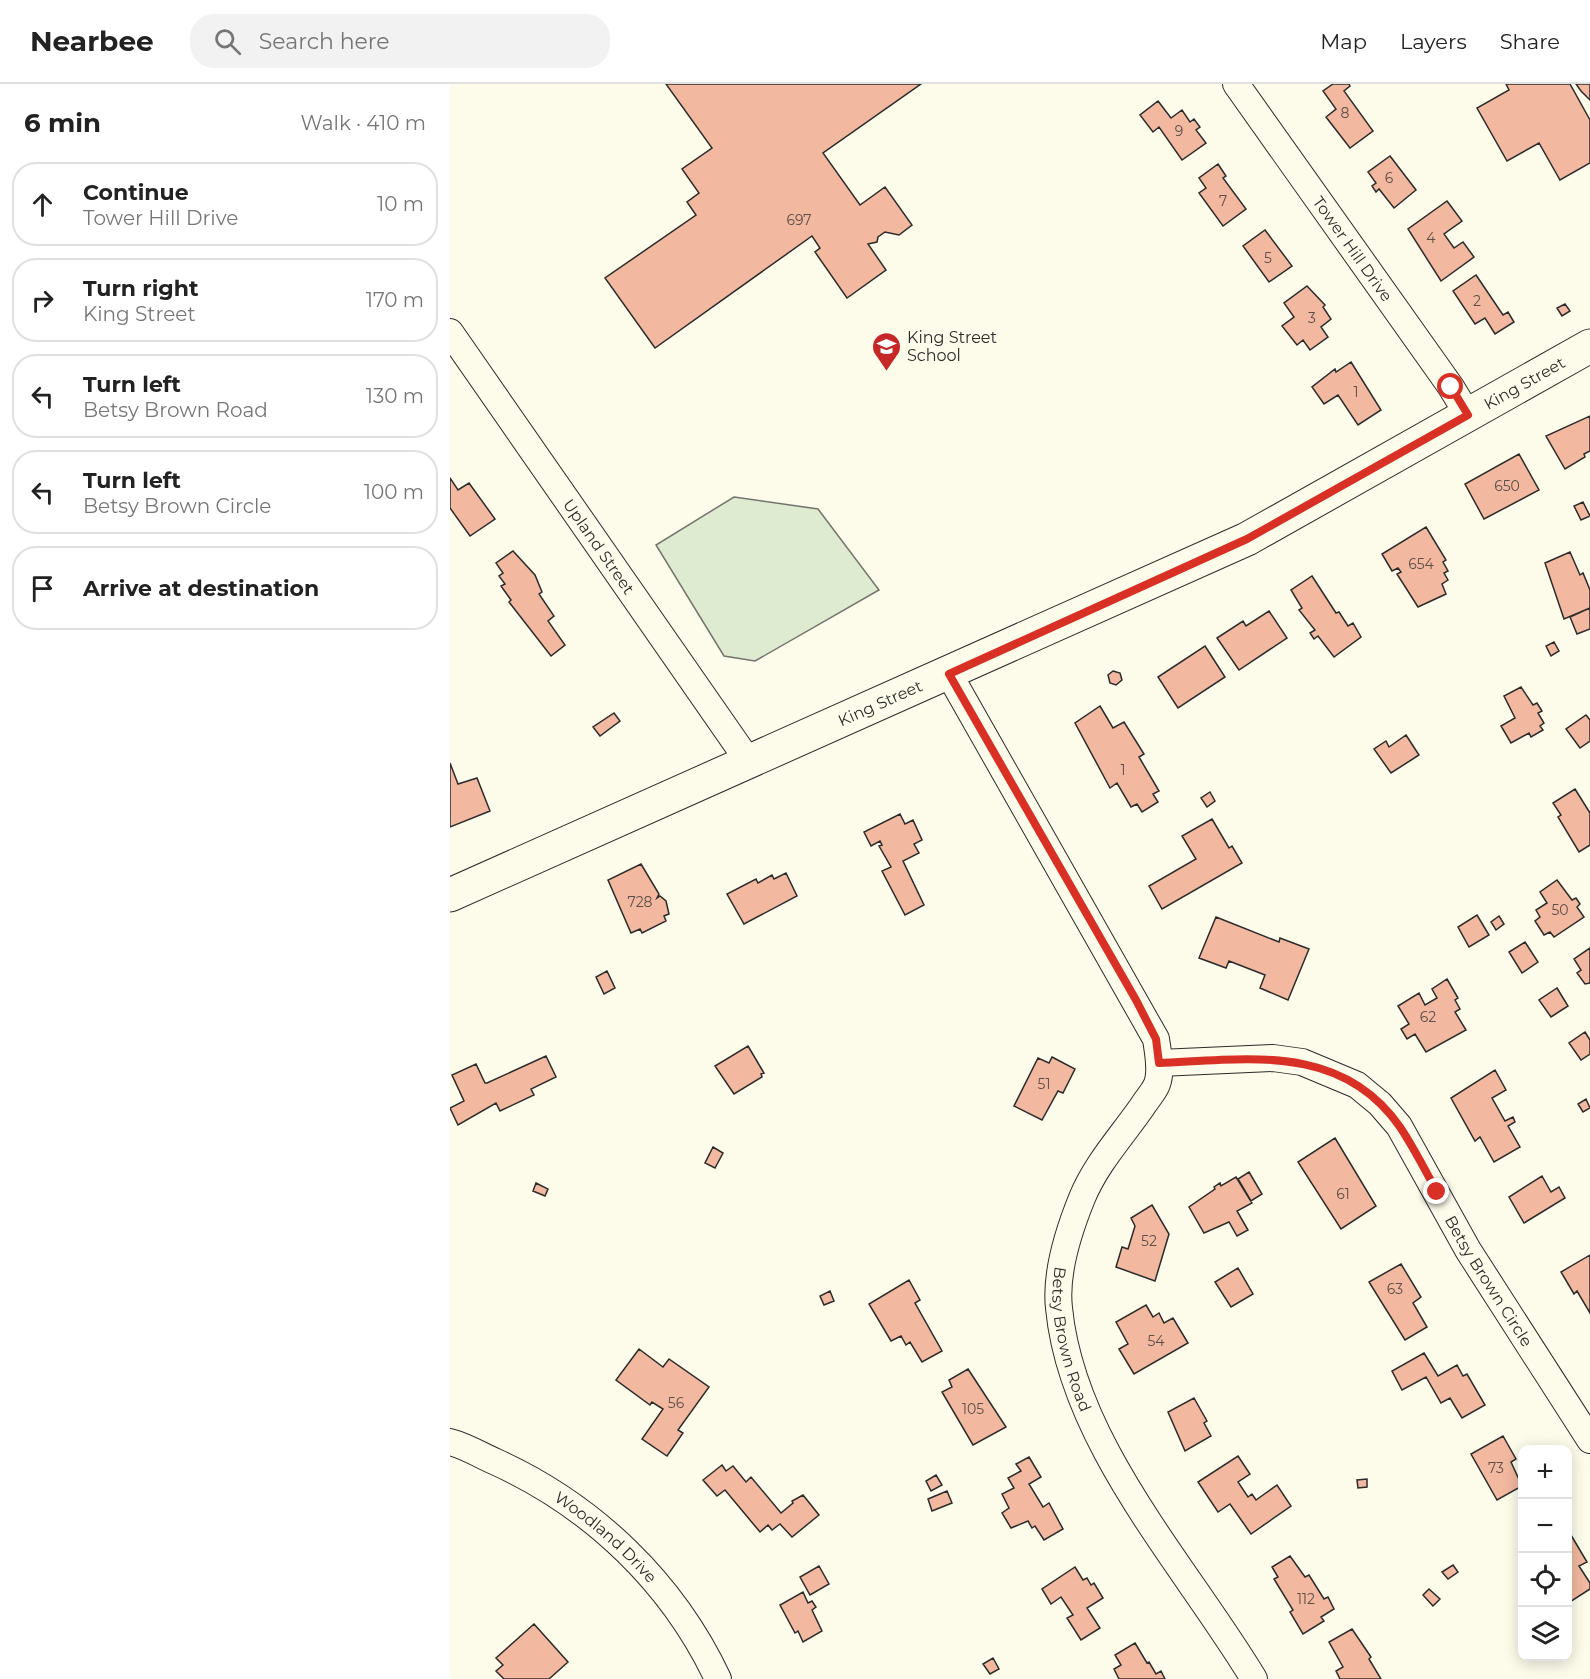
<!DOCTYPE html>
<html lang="en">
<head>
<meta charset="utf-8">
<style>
	:root { --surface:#fff; --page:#f2f2f2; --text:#222; --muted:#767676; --line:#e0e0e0 }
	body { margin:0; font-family:Montserrat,sans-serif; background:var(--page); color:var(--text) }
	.controls { position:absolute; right:18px; bottom:18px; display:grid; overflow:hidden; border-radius:12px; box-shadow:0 3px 15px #0003 }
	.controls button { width:54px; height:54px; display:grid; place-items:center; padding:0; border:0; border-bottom:2px solid var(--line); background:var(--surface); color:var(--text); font:30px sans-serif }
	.stop { position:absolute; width:18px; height:18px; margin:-14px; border:4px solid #d93025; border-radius:50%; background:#fff }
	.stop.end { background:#d93025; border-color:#fff; box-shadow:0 2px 6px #0008 }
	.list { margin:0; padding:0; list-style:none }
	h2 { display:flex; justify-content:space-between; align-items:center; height:78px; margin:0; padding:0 24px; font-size:26px }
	h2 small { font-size:20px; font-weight:400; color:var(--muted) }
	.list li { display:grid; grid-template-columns:39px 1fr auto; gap:18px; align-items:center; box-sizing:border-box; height:84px; margin:0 12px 12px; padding:0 12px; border:2px solid var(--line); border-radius:24px }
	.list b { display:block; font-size:22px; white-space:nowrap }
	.list p { margin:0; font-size:20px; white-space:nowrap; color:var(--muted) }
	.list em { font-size:20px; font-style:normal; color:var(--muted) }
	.icon { flex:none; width:33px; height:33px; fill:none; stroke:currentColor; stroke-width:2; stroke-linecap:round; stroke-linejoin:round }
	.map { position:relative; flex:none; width:1140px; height:1595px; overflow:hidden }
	header { display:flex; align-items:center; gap:36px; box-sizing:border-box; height:84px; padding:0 30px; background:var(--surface); border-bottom:2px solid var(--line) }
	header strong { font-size:28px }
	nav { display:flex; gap:33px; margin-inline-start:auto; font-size:21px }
	.search { width:420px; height:54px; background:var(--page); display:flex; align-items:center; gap:15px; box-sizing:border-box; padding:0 21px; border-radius:24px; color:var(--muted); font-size:22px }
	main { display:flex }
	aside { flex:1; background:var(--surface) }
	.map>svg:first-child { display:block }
	.garden { fill:#deebd1; stroke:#74746e; stroke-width:1.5 }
	.building { fill:#f2b8a0; stroke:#2b2b2b; stroke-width:1.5 }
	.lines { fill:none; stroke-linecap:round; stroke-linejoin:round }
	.minor-casing { stroke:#2b2b2b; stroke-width:28 }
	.major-casing { stroke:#2b2b2b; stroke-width:35 }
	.minor { stroke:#fdfbea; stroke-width:26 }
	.major { stroke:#fdfbea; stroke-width:33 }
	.route { stroke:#d93025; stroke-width:8 }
	.labels { text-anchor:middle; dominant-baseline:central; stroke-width:4.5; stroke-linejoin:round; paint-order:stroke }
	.number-label { font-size:14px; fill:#5d4e48 }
	.street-label { font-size:16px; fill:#2b2b2b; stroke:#fdfbea }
	.poi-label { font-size:16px; fill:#2b2b2b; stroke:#fdfbea; text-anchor:start }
</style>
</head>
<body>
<header>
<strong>Nearbee</strong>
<div class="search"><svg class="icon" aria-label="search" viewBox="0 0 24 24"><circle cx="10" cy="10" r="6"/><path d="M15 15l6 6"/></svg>Search here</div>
<nav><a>Map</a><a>Layers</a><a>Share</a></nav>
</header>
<main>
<aside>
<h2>6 min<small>Walk · 410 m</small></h2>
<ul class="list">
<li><svg class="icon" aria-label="ahead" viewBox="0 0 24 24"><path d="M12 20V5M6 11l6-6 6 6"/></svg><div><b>Continue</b><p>Tower Hill Drive</p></div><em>10 m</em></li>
<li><svg class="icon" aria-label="right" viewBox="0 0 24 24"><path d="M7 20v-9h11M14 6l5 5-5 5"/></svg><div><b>Turn right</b><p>King Street</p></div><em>170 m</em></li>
<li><svg class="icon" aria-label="left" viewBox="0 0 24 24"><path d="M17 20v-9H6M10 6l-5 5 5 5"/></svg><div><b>Turn left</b><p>Betsy Brown Road</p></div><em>130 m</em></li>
<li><svg class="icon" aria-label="left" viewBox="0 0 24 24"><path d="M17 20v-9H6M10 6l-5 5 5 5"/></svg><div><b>Turn left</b><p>Betsy Brown Circle</p></div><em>100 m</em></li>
<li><svg class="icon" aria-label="arrive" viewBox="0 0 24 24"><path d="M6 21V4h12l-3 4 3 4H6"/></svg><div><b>Arrive at destination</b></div></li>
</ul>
</aside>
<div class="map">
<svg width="1140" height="1595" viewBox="0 0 1140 1595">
	<rect width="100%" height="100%" fill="#fdfbea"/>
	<path class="garden" d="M284,413L368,425L429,506L305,577L274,572L206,461Z"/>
	<path class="building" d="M216,0H471L373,69L410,121L435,103L462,141L449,151L435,148L428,153L427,158L418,160L436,186L397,214L365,168L370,164L362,152L205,264L155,194L246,131L237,118L249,109L232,85L262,64Z
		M883,0H899L900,2L894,7L923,47L900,64L876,33L886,25L873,7Z
		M1056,0H1120L1140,36V79L1110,96L1089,59L1057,77L1027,24L1059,6Z
		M1126,0H1140V16L1131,7Z
		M708,17L721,34L732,26L740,38L744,35L750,43L746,46L756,59L732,76L709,43L703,48L690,31Z
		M940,72L966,106L944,124L929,105L926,108L922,102L926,99L918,88Z
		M768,80L776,92L773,94L796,125L773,142L749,109L756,104L749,94Z
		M997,117L1012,137L994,150L1004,164L1013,158L1024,173L991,197L958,145Z
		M815,146L842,182L819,198L793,162Z
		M1026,191L1053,231L1058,228L1064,238L1045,250L1035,234L1025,240L1003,207Z
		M857,202L875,221L873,223L881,235L871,243L878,253L860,266L853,256L847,261L832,242L844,233L834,219Z
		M1115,220L1120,227L1112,232L1107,224Z
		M901,278L931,326L908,341L888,311L874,320L862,303L885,285L886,288Z
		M1140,332V367L1134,370L1135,373L1115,385L1096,352Z
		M1069,370L1089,406L1034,435L1015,400Z
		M0,394L8,406L19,399L45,435L20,452L0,424Z
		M1133,418L1140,432L1131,436L1124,422Z
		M976,443L996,476L993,478L998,487L994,489L998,496L992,500L996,510L968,523L947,490L951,488L948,484L942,487L932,470Z
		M63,467L85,491L92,508L89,510L104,532L98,537L115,561L101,572L59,518L61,516L51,502L55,500L49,492L53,489L46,479Z
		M1120,468L1130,491L1133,489L1140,506V524L1114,535L1095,479Z
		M862,492L886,529L889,528L898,542L903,539L911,553L884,573L868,552L864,555L860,549L865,546L849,526L852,524L841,506Z
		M1140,524V545L1127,550L1120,533Z
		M819,527L837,554L789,586L767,554L793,537L796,542Z
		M1104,558L1109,567L1101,572L1096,562Z
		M755,562L775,593L728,624L708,593Z
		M663,587L670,589L672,596L666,601L660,599L658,591Z
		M1071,603L1083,621L1087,619L1092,627L1088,629L1094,639L1090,642L1093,646L1081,653L1079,649L1061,659L1051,642L1065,634L1054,612Z
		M650,622L663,644L674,638L694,670L689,673L709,707L703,710L708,718L692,728L687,720L681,723L667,699L660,704L625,639Z
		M164,629L170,637L150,652L143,643Z
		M1136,631L1140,636V657L1130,664L1116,645Z
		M956,651L969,671L941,689L924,665L936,657L939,663Z
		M0,679L8,700L27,694L40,727L0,743Z
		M1125,705L1140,729V761L1129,768L1108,733L1111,731L1103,719Z
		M760,708L765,717L757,723L751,714Z
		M450,730L455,740L463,736L472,756L464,760L469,769L453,777L474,821L455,831L432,787L441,783L429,762L432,761L430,757L421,762L414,748Z
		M762,735L779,764L782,762L792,779L712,825L699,802L746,775L732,752Z
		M191,780L209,810L207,814L210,812L216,817L219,830L214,832L216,837L192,849L190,845L181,849L158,796Z
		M336,789L347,812L294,840L277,810L306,795L308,799L322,791L324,795Z
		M1107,796L1122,816L1126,814L1130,820L1127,823L1134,833L1104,853L1100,848L1094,851L1085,837L1090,833L1086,826L1097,819L1090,808Z
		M1027,831L1039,851L1019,863L1008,843Z
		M1049,832L1054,840L1046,846L1041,838Z
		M766,833L829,858L830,854L859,865L838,916L810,904L815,891L779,877L776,884L749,874Z
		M1075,858L1088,878L1072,889L1059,868Z
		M1140,864V899L1135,900L1127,889L1131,886L1124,875Z
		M157,887L165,904L154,910L146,893Z
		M997,895L1008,914L1005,916L1010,925L1005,928L1016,946L976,968L965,950L957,955L951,945L959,940L948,922L969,909L975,921L987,914L982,905Z
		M1107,904L1118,922L1101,933L1089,916Z
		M1135,948L1140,956V970L1131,976L1119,959Z
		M298,962L314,989L311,990L312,993L284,1010L265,982Z
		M96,972L106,993L81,1005L84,1011L50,1027L46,1019L8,1041L0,1024L14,1017L2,991L26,980L35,999H37Z
		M602,973L625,985L613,1009L608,1007L592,1036L564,1022L588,974L599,979Z
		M1045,986L1056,1006L1042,1014L1055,1037L1063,1033L1065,1038L1058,1042L1070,1063L1044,1078L1030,1053L1025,1057L1001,1014Z
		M1136,1015L1140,1024L1133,1028L1128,1020Z
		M885,1054L926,1122L891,1145L848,1078Z
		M263,1063L273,1069L265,1084L255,1079Z
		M799,1088L812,1110L801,1117L788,1095Z
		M1092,1092L1101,1108L1109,1103L1115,1114L1074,1139L1059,1113Z
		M786,1093L802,1119L787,1127L798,1146L787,1152L779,1138L754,1149L739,1123L765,1105L764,1103L770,1099L771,1102Z
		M86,1099L98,1105L95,1112L83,1107Z
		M702,1121L719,1150L705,1197L666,1183L672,1163L678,1165L685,1142L681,1134Z
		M1140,1171V1229L1127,1207L1124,1210L1111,1188Z
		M951,1180L971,1213L963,1219L977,1243L955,1256L919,1198Z
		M788,1184L803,1210L781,1223L765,1198Z
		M459,1196L470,1216L465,1219L492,1267L472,1278L460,1258L456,1261L451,1252L441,1257L419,1220Z
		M380,1207L384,1217L374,1221L370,1212Z
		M696,1221L703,1233L709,1229L714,1239L723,1234L738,1259L684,1290L669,1265L678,1260L666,1238Z
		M189,1265L213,1283L219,1275L259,1303L228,1346L233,1349L217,1372L192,1355L213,1325L202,1318L200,1321L166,1296Z
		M974,1269L988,1292L1007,1281L1013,1292L1017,1290L1035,1321L1012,1334L1000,1314L991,1319L976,1293L952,1306L942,1287Z
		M518,1285L556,1343L523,1361L492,1308L502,1303L499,1296Z
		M744,1314L757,1337L754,1339L761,1352L735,1367L718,1328Z
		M1053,1352L1066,1375L1061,1378L1072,1402L1047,1416L1021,1370Z
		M788,1372L800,1390L788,1398L798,1413L802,1410L806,1416L827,1401L841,1422L801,1450L780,1420L768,1428L748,1398Z
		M579,1373L591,1393L579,1400L593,1423L599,1419L613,1445L594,1456L585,1442L582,1444L578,1437L561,1444L552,1429L559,1424L552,1410L564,1404L558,1394L571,1387L566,1380Z
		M272,1381L276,1387L283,1382L296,1398L301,1393L331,1429L343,1419L342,1417L353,1411L369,1431L342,1453L330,1440L322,1446L318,1441L310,1448L275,1406L267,1412L253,1396Z
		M486,1391L492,1401L481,1407L476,1397Z
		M917,1395V1403L908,1404L907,1396Z
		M497,1407L502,1419L482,1427L478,1415Z
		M1118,1446L1137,1478L1129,1482L1140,1499V1505L1120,1518Z
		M840,1472L855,1493L859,1491L874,1515L878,1513L884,1525L871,1533L874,1537L853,1550L840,1528L843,1526L824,1495L828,1493L822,1483Z
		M1003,1481L1008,1488L998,1495L992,1488Z
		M369,1482L379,1500L360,1511L350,1493Z
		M625,1483L633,1496L637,1494L641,1501L644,1499L653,1514L637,1524L650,1544L631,1556L617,1534L623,1531L611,1513L601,1520L592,1505Z
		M979,1505L990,1515L983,1522L973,1511Z
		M353,1508L358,1519L362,1517L366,1523L362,1526L372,1547L353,1558L348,1547L345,1549L330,1521Z
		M84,1540L118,1578L99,1595H54L46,1587L53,1581L46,1574Z
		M902,1545L921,1573L919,1575L931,1595H890L886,1587L893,1583L879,1558Z
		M685,1559L697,1579L699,1578L706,1590L711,1587L715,1595H669L664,1585L671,1581L665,1571Z
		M543,1574L549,1585L540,1590L533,1580Z"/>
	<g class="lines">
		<defs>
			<g id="minor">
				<path id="s1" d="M786,0L1001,303L1018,331"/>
				<path id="s2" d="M0,248L299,678"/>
				<path id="s3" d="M499,590L706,955C708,969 712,987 707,1000C704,1008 696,1016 692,1023C671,1053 646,1080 632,1114C619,1146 605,1189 609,1224C622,1360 736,1482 804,1595"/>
				<path id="s4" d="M709,979L823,974L852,978L907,1001L930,1020L949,1042L1018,1166L1140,1356"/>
				<path id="s5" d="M0,1358C16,1362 32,1372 46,1378C143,1422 223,1499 268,1595"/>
			</g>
			<g id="major">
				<path id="s6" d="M0,811L797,455L1140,262"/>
			</g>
		</defs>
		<use href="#minor" class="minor-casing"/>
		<use href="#major" class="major-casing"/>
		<use href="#minor" class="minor"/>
		<use href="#major" class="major"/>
	</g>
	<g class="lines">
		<path class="route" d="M987,1108C975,1086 964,1064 950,1043C892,959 798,975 709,979L706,955L686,916L499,590L797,455L1018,331L1001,303"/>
	</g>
	<defs>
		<symbol id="school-pin" viewBox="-11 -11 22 30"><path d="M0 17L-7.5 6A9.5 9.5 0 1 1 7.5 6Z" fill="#c62828" stroke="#fdfbea"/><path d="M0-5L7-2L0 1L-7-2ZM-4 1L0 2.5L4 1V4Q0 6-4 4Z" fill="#fff"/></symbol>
	</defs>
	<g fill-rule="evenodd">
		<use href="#school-pin" x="420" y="246" width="33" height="45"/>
	</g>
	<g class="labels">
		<g class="number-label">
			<text x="895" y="29">8</text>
			<text x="729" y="47">9</text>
			<text x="939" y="94">6</text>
			<text x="773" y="117">7</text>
			<text x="349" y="136">697</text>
			<text x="981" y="154">4</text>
			<text x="818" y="174">5</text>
			<text x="1027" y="217">2</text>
			<text x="862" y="234">3</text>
			<text x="906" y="308">1</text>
			<text x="1057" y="402">650</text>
			<text x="971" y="480">654</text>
			<text x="673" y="686">1</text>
			<text x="190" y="818">728</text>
			<text x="1110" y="826">50</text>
			<text x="978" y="933">62</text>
			<text x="594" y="1000">51</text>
			<text x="893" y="1110">61</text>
			<text x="699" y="1157">52</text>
			<text x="945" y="1205">63</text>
			<text x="706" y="1257">54</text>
			<text x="226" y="1319">56</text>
			<text x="523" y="1325">105</text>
			<text x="1046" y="1384">73</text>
			<text x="856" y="1515">112</text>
		</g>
		<g class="street-label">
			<text stroke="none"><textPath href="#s1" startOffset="202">Tower Hill Drive</textPath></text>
			<text stroke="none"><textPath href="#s6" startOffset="1191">King Street</textPath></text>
			<text stroke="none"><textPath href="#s2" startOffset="261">Upland Street</textPath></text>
			<text stroke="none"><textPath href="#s6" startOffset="471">King Street</textPath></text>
			<text stroke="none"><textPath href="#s4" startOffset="441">Betsy Brown Circle</textPath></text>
			<text stroke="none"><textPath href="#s3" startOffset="748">Betsy Brown Road</textPath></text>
			<text stroke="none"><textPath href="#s5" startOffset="184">Woodland Drive</textPath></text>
		</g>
		<g class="poi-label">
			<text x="457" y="253">King Street<tspan x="457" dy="18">School</tspan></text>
		</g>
	</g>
</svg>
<div class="controls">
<button>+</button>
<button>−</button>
<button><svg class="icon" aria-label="locate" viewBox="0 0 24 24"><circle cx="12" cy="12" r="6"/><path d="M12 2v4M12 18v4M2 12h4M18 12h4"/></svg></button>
<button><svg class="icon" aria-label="layers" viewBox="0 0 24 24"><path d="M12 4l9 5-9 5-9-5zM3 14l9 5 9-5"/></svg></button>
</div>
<div class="stop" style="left:1001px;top:303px"></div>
<div class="stop end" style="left:987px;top:1108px"></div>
</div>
</main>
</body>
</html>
